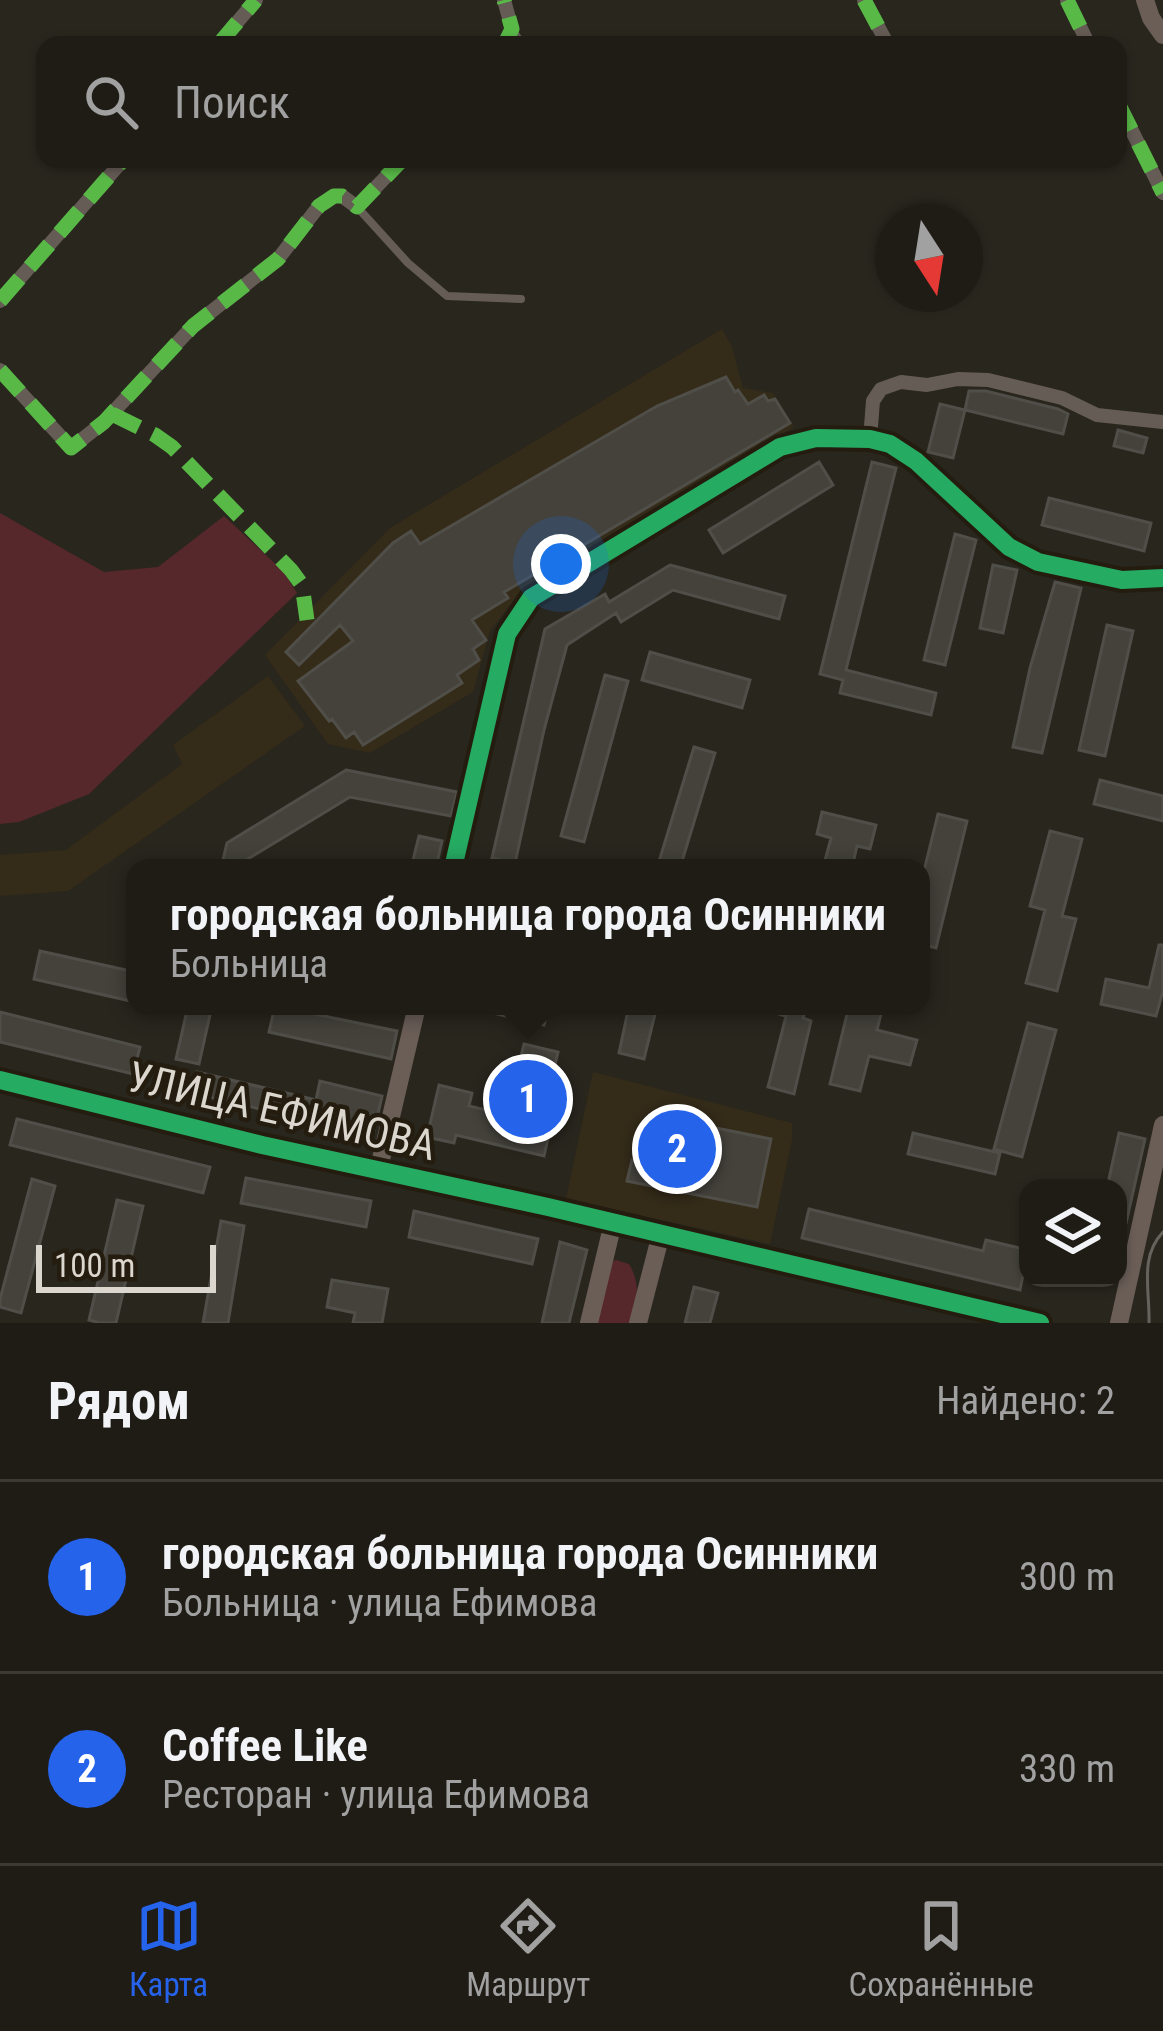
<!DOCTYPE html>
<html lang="ru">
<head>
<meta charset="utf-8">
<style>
	:root { --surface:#1f1c16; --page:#27251f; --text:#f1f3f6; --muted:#a1a1a1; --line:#3c3a35; --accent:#2563eb }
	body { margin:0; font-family:"Roboto Condensed",sans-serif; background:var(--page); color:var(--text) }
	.controls { position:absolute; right:36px; bottom:36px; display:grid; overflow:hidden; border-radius:24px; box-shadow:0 3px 9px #0004 }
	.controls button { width:108px; height:108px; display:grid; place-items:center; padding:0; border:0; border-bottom:3px solid var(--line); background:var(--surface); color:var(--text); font:60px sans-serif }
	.compass { position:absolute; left:875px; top:204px; width:108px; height:108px; border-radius:50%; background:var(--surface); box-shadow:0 3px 9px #0004; rotate:168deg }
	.scale { position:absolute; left:36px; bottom:30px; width:180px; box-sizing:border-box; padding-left:12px; border:6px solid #dcd7ce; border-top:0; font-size:33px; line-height:42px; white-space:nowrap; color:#dcd7ce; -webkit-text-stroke:9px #241d0f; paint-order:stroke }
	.you { position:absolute; left:561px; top:564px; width:42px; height:42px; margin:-30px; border:9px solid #fff; border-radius:50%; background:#1a73e8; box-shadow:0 0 0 18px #1a73e833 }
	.badge { display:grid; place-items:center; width:78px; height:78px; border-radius:50%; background:var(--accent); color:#fff; font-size:39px; font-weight:700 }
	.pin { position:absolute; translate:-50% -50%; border:6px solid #fff; box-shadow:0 3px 12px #0006 }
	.popup { position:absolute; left:126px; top:859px; width:804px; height:156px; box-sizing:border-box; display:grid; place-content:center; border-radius:24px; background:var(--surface); filter:drop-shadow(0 3px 9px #0005); font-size:39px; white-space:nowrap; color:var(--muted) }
	.popup b { font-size:45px; color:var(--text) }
	.popup::after { content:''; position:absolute; left:50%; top:100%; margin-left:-24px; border:24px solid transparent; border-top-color:var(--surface) }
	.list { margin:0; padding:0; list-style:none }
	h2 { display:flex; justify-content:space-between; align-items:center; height:156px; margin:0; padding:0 48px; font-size:51px }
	h2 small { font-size:39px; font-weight:400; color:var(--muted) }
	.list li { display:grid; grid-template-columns:78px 1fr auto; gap:36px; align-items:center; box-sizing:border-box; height:192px; padding:0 48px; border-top:3px solid var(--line) }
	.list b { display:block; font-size:45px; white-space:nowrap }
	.list p { margin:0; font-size:39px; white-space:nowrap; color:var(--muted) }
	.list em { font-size:39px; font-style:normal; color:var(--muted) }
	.icon { flex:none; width:66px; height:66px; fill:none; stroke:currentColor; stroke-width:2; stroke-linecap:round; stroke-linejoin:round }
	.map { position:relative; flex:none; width:1163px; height:1323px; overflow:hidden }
	.search { position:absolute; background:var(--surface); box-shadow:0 3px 9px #0004; left:36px; right:36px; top:36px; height:132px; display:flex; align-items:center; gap:30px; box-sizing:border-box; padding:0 42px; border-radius:24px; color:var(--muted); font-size:45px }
	.sheet { height:540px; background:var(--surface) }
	nav { display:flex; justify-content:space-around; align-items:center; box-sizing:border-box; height:168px; border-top:3px solid var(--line); background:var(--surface); font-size:33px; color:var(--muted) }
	nav a { display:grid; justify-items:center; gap:6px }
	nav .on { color:var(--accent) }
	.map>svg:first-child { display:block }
	.built { fill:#342b19 }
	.green { fill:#56282b }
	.building { fill:#44423b; stroke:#504e48; stroke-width:3 }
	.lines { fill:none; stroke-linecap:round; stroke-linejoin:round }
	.lane { stroke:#665c56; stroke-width:8 }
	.street { stroke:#665c56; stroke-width:14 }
	.secondary { stroke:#6a5e57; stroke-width:18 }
	.tram { stroke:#68625c; stroke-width:3 }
	.quiet { stroke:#58b947; stroke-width:15; stroke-dasharray:30 15; stroke-linecap:butt }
	.cycleway-casing { stroke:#241d0f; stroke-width:26 }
	.cycleway { stroke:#26ab63; stroke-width:18 }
	.labels { text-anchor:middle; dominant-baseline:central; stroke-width:9; stroke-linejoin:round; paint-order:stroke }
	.street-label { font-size:42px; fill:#dcd7ce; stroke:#241d0f }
</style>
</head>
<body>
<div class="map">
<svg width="1163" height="1323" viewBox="0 0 1163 1323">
	<rect width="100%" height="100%" fill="#29261e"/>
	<path class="built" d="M722,329L732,347L743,388L773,393L794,427L517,596L490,631L473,692L370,753L328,744L265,655L390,528Z
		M268,676L305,726L68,891L0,896V855L66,850L182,764L173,745Z
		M593,1072L792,1123V1140L770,1244L566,1199Z"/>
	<path class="green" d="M0,513L104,572L158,567L224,516L283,571L297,593L89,794L19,822L0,824Z
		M616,1260L629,1264C641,1284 637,1301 632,1323H595L610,1262Z"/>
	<path class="building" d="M726,377L735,392L738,390L748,404L764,395L768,401L775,399L790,423L504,592L508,598L472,620L486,640L473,649L479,660L457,675L462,683L363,745L354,732L346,738L332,719L329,721L298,681L353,641L340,625L299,665L286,652L393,543L411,531L420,544L657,406Z
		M969,391H986L1058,409L1068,414L1063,434L965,410Z
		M940,404L965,410L953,458L928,452Z
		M1118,430L1147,438L1143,453L1114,446Z
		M819,462L833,485L723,553L709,530Z
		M872,462L896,468L846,670L936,693L931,715L840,693L843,680L820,674Z
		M1049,498L1151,523L1144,551L1042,525Z
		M955,534L976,540L945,665L924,660Z
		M670,565L785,596L779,619L673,590L621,622L616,613L567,645L544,730L514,868H503L505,861L492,858L545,629L605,594L609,602Z
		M993,565L1017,570L1003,633L980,628Z
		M1055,582L1081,588L1042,753L1013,747L1030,668Z
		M1107,625L1133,631L1105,756L1079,750Z
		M650,652L750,680L742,708L642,680Z
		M605,675L628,681L584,842L561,836Z
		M694,747L715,753L680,868H657Z
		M346,770L457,792L451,816L350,797L243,862L242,868H221L227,843Z
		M1100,780L1163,796V821L1094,804Z
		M822,812L876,825L870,849L857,846L852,868H823L831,838L817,834Z
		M938,814L967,821L936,948L921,944V883Z
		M1050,831L1082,839L1062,916L1076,919L1057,991L1026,983L1045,910L1030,906Z
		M419,836L442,841L436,868H411Z
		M1159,945H1163V991L1156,1016L1101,1004L1106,979L1149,988Z
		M40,951L135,972V1002L34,979Z
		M188,1006H212L199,1064L176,1059Z
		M275,1006L397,1031L391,1059L269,1032Z
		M480,1006H549L544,1025L480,1010Z
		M629,1006H657L644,1059L619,1053Z
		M760,1006H806L803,1018L811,1021L794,1094L768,1087L786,1016L760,1009Z
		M849,1006H883L877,1030L917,1040L910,1065L869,1056L860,1091L830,1084Z
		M0,1012L140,1047L133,1074L0,1042Z
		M1028,1023L1056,1030L1022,1157L994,1149Z
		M524,1044L558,1052L541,1122L551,1125L544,1156L456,1135L454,1143L427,1137L439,1085L472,1093L469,1106L507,1115Z
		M197,1072L316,1100L320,1081L382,1096L374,1131L312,1117L311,1121L192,1093Z
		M651,1115L771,1139L757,1207L627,1181L632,1160L641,1162Z
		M17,1119L210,1167L203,1193L10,1145Z
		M913,1133L1000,1153L995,1174L908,1154Z
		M1119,1133L1145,1139L1122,1241H1118V1188H1107Z
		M246,1178L371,1201L366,1227L241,1203Z
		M32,1179L55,1186L21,1313L0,1307V1299Z
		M117,1200L143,1206L116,1323H100L89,1320Z
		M809,1209L983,1251L986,1240L1028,1250L1020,1290L802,1238Z
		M414,1211L538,1239L532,1264L409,1237Z
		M221,1221L244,1226L228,1323H203Z
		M560,1242L587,1250L569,1323H542Z
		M332,1280L388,1289L382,1323H353L355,1313L327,1307Z
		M694,1287L718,1293L710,1323H685Z"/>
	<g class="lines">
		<path class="lane" d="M513,31L523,45
			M663,159L665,162
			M358,208L408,263L447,296L521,299"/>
		<path class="street" d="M864,0L888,45
			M1067,0L1089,45
			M218,45L256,0
			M504,45L512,29L504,0
			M1118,103L1163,193
			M0,301L124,159
			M0,370L71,448L104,422L193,326L278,259L319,206L334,196H342L357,207L403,159
			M870,439L873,401L881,389L901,382L927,385L958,379L988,380L1062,398L1097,415L1163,422"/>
		<path class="secondary" d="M1145,0L1151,18L1163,35
			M453,868L507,634L531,598L780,447L816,438L870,439L890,444L916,461L1009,547L1038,562L1122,580L1163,578
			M0,1080L262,1145L548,1207L1040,1323
			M378,1172L417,1006
			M589,1323L613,1223
			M638,1323L661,1234
			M1119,1323L1163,1125"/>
		<path class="tram" d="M1149,1323C1150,1290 1139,1257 1163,1232"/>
		<path class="quiet" d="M864,0L888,45
			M1067,0L1089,45
			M218,45L256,0
			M504,45L512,29L504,0
			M1118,103L1163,193
			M0,301L124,159
			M0,370L71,448L104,422L193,326L278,259L319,206L334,196H342L357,207L403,159
			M112,414L155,435L172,447L291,570L302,585L307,620"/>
		<defs>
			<path id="cycleway" d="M453,868L507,634L531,598L780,447L816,438L870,439L890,444L916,461L1009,547L1038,562L1122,580L1163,578
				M0,1080L262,1145L548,1207L1040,1323"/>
		</defs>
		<use href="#cycleway" class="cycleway-casing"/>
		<use href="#cycleway" class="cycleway"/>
	</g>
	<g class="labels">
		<g class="street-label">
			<text transform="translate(282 1111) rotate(13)">УЛИЦА ЕФИМОВА</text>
		</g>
	</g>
</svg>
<div class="controls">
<button><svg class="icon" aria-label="layers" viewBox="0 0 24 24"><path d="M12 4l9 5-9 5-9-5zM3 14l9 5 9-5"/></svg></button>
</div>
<svg class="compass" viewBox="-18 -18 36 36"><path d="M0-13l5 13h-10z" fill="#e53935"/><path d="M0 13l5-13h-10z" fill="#a1a1a1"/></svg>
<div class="scale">100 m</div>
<div class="you"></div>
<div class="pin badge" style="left:528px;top:1099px">1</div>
<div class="popup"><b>городская больница города Осинники</b>Больница</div>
<div class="pin badge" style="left:677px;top:1149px">2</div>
<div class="search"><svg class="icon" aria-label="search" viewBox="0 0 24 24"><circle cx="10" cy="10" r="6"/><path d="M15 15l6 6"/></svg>Поиск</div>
</div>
<section class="sheet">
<h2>Рядом<small>Найдено: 2</small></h2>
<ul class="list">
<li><span class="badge">1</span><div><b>городская больница города Осинники</b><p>Больница · улица Ефимова</p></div><em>300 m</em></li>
<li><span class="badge">2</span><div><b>Coffee Like</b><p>Ресторан · улица Ефимова</p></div><em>330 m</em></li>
</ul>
</section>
<nav>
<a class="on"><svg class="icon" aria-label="map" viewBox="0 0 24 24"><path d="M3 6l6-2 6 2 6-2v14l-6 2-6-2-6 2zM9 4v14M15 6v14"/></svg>Карта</a>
<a><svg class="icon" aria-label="directions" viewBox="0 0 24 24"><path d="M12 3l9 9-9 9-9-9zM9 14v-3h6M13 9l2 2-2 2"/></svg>Маршрут</a>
<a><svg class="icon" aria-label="saved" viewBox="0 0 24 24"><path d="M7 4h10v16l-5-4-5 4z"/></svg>Сохранённые</a>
</nav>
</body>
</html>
